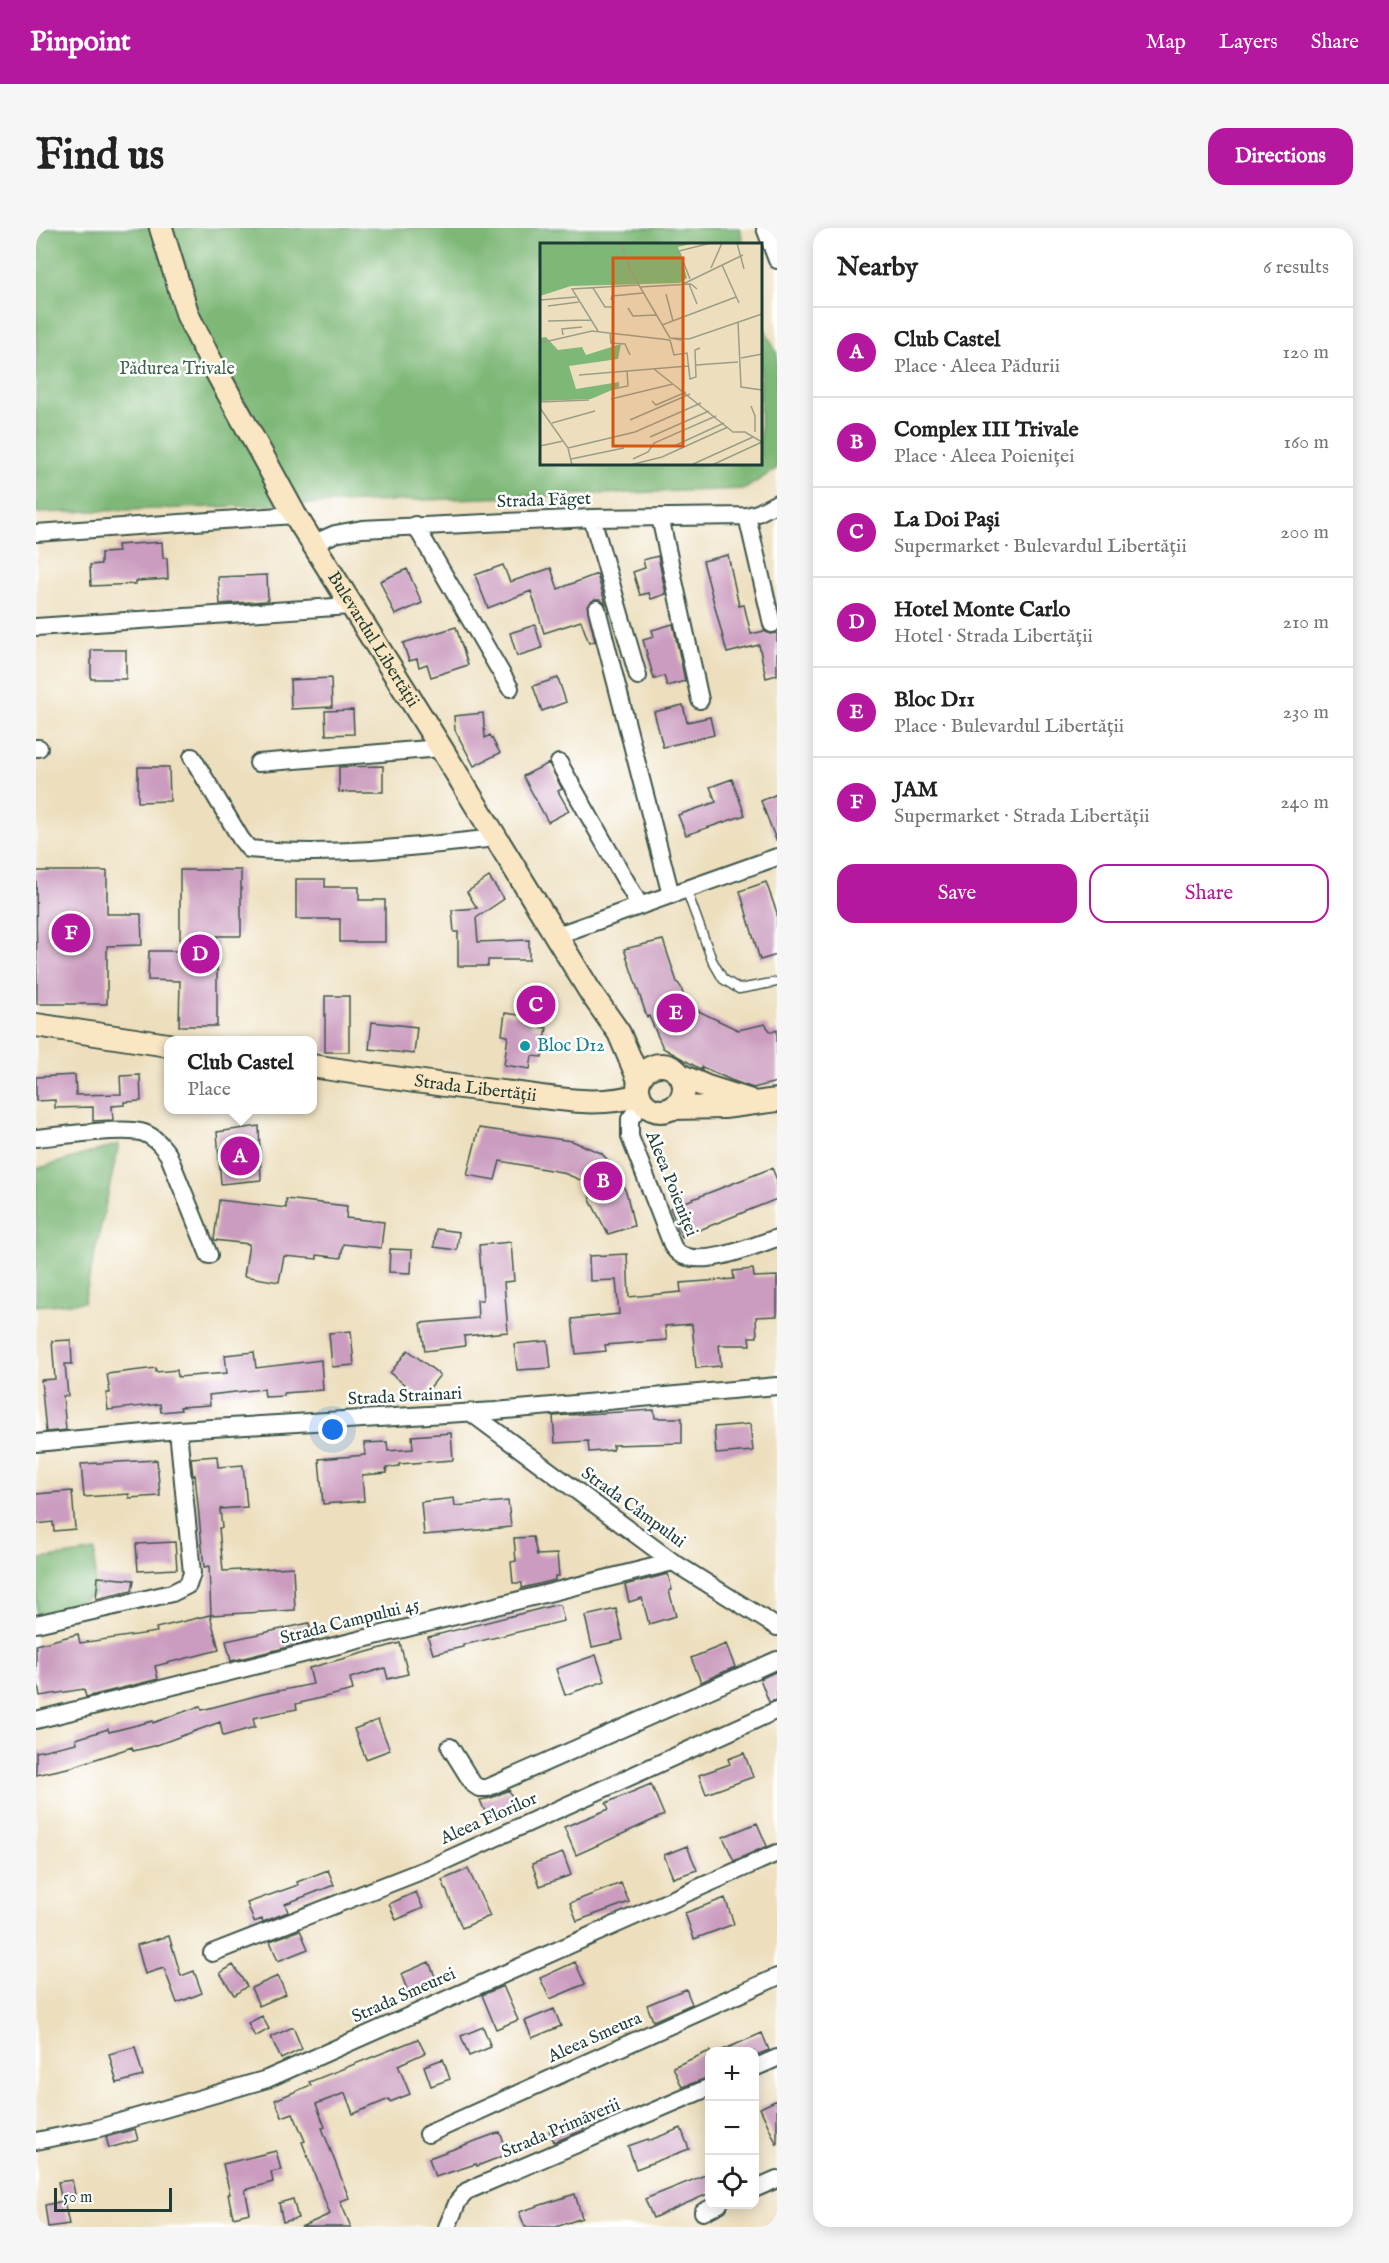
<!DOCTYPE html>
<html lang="en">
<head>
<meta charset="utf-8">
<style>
	:root { --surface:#fff; --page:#f6f6f6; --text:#222; --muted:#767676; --line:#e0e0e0; --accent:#b5179e }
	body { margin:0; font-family:"IM FELL English",serif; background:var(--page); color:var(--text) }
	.controls { position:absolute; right:18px; bottom:18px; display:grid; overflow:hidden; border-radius:12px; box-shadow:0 3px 15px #0003 }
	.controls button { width:54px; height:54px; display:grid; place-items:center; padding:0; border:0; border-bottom:2px solid var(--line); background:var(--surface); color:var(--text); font:30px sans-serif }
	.scale { position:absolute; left:18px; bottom:15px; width:118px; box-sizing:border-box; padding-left:6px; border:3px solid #1f3d34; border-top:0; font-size:16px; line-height:21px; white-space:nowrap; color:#1f3d34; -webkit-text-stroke:4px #fff; paint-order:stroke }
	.you { position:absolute; left:297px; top:1202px; width:21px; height:21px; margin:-15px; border:4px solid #fff; border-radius:50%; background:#1a73e8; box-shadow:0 0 0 9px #1a73e833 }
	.badge { display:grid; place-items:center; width:39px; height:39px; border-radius:50%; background:var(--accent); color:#fff; font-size:20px; font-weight:700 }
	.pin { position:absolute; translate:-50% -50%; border:3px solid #fff; box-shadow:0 2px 6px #0006 }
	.popup { position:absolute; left:128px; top:808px; width:153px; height:78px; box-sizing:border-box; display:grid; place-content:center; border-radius:12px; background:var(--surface); filter:drop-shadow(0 2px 4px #0005); font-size:20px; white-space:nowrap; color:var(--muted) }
	.popup b { font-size:22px; color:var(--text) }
	.popup::after { content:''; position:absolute; left:50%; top:100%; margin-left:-12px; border:12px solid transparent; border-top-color:var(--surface) }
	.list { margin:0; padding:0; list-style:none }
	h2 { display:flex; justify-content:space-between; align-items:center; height:78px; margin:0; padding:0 24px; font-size:26px }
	h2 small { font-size:20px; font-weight:400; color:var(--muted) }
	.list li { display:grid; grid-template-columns:39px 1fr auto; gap:18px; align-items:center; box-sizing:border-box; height:90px; padding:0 24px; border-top:2px solid var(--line) }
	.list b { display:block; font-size:22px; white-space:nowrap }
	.list p { margin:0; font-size:20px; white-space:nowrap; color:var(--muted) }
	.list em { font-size:20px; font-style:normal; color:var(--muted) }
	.actions { display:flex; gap:12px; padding:18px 24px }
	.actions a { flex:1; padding:14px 0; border:2px solid var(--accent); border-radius:18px; text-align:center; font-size:21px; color:var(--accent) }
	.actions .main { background:var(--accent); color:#fff }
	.icon { flex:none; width:33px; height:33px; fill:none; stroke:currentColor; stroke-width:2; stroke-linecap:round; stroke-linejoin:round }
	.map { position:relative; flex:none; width:741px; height:1999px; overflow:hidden; border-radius:18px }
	header { display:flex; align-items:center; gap:36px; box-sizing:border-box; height:84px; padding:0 30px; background:var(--accent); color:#fff }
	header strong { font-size:28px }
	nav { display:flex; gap:33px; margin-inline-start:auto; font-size:21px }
	.intro { display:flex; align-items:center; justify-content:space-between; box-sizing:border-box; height:144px; padding:0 36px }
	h1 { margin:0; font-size:42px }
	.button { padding:15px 27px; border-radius:18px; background:var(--accent); color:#fff; font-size:21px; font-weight:700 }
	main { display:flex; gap:36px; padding:0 36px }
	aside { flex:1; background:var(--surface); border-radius:18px; box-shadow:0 3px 15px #0003 }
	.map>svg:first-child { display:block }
	.forest { fill:#7eb877; stroke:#4e7a56; stroke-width:1.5 }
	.building { fill:#cb9cbf }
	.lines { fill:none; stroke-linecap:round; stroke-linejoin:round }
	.lane-casing { stroke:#3e5549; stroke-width:11 }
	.street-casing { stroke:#3e5549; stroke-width:20 }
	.secondary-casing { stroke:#3e5549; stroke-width:26 }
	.lane { stroke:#fff; stroke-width:8 }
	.street { stroke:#fff; stroke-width:16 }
	.secondary { stroke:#fbe6c3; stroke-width:22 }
	.culture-dot { fill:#0f9aa8; stroke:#fff; stroke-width:2 }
	.labels { text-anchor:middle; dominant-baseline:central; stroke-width:5; stroke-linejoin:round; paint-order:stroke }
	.park-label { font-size:18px; fill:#3e644a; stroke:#fff }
	.street-label { font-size:18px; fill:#1f3d34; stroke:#fff }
	.culture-label { font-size:18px; fill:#0d838f; stroke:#fff; text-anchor:start }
	.inset-road { fill:none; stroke:#9b9e87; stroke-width:1.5 }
	.view { fill:#d45610; fill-opacity:0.15; stroke:#d45610; stroke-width:3 }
	.inset-edge { fill:none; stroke:#1f3d34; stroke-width:3 }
</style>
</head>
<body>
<header>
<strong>Pinpoint</strong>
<nav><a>Map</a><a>Layers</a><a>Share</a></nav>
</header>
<div class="intro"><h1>Find us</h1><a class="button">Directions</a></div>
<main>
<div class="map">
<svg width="741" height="1999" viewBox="0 0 741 1999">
	<rect width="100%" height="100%" fill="#fff"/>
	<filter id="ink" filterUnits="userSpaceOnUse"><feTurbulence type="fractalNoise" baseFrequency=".0167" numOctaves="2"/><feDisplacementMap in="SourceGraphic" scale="12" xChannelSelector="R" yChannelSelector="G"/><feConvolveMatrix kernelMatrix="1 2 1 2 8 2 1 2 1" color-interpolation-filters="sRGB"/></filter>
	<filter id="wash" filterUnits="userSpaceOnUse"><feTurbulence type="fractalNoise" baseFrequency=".008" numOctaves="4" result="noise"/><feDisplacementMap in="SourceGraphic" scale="24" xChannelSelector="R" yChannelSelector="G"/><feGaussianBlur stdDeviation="1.35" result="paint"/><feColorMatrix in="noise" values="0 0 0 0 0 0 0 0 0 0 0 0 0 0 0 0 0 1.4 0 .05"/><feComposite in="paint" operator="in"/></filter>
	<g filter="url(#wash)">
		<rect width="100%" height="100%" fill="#eddfbe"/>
		<path class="forest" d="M0,0H704L707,16H506V236H724L725,93L741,126V240L709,261L0,285Z
			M83,916L48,1074L0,1078V941Z
			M59,1323V1366L0,1392V1332Z"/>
		<g id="blocks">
			<path class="building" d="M126,314L127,330H131L132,351L100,353V356L55,358L54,337L65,336V325L82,324L81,317Z
				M692,327L703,378L708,377L715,406L728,403L734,406L741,405V447L730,450L723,417L691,425L667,333Z
				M622,328L630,366L615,371L613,365L604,367L597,344L609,340L607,332Z
				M467,337L474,354L515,340L522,361L561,346L570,377L564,371H559L551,378L559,413L553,415L545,393L508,405L495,363L452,380L439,347Z
				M371,341L386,375L359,387L344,353Z
				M231,347L232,373L184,376L182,349Z
				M637,396L649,453L631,458L628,448L618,451L607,412L618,409L616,402Z
				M499,397L506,420L481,428L474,405Z
				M420,399L432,437L395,449L391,436L383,439L381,431L373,433L367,415Z
				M55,422H90V451H55Z
				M295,450L296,479L255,481L254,452Z
				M522,450L530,474L506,483L497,458Z
				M647,477L651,494L674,489L678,507L627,519L618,484Z
				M317,482L318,506L290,507L289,483Z
				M447,485L449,510L454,507L464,525L438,538L419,502L418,488Z
				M513,535L526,561L522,563L533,583L512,594L487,548Z
				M347,538V564H303V539Z
				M102,539H133L134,573L102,574Z
				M696,551L709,587L650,607L642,587L680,574L674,559Z
				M741,566V612H740L725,573Z
				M144,642H205V708H181V798H143L144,753L112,752L113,723H144Z
				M0,643H71V686H105L106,717L71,718V776H1Z
				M453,649L468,671L440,690L442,714L493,712V732H452V738H422V704H418L416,682L441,680L431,664Z
				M260,651H289V659H323V672H349V714H304V691H260Z
				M730,654L741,685V727L724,732L704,663Z
				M627,712L641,754L645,759L649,773L654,779L702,802L729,796L735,804L741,802V854L717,860L695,852L666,839V842L627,820L613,788L611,789L588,721Z
				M289,768H313V824H289Z
				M469,785L496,789L495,798L511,800L506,829L496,828L494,841L468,837L472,808L466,807Z
				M336,794L381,799L378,826L333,821Z
				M39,847L40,867L85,866L84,848L104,847L105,873L88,874V877L76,878L77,892L57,893V879L19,880V872L0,873V849Z
				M223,898L225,952L185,956L181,904Z
				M443,900L536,913L565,925L581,942L591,967L598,998L572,1006L554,972L552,955L525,944L464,933L459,952L431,947Z
				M736,940L741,952V971L646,1009L634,980Z
				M250,971L311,978L310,990L348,994L345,1020L307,1016L305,1030L281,1027V1031L248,1028L243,1054L208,1048L213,1016L178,1012L183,972L250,980Z
				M400,1001L423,1004L421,1022L398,1019Z
				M475,1014L478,1053L468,1054L472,1104L428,1108L429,1118L389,1123L385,1095L442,1090L441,1072H447L443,1017Z
				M354,1021L376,1022L375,1045L353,1044Z
				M591,1026L593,1069L645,1064L644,1055L698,1051L697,1043L717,1041L718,1049L741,1048V1088L720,1089L721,1109H713L714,1117H683L685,1138L660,1140L656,1096L629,1098L631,1112L569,1117L570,1123L540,1126L536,1091L583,1086L580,1052L554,1053L553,1028Z
				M315,1103L318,1137L296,1139L293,1105Z
				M35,1112L36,1136H29L32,1168H27L30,1202L10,1204L5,1152L19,1151L16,1113Z
				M512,1113L515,1140L481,1142L478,1116Z
				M372,1122L404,1147L386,1170L354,1145Z
				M218,1124L220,1140L285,1132L287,1162L248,1165V1168L229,1169L228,1161L173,1167L174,1177L144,1179L145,1182L125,1184L124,1176L72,1182L70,1165H74L71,1146L120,1140V1144L141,1142L142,1149L191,1145L189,1127Z
				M618,1182L619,1190H646V1215L577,1217V1222L553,1224L552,1213L519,1215L517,1188Z
				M714,1196L717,1223L680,1226L678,1199Z
				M415,1205L417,1232L363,1236V1238L350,1240L351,1245L326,1247L328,1273L287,1276L283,1231L329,1227L328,1215L351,1214L352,1223L377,1221L376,1208Z
				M181,1228L182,1239L207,1237L211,1279L184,1281L186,1300H183L187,1343L257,1339L259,1382L175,1387L173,1338L168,1339L159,1247L157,1248L155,1230Z
				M121,1232L124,1268L93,1270V1266L48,1269L45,1236Z
				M36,1263L39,1301L18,1303L17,1294L0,1296V1266Z
				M418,1270L419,1278L472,1273L475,1299L388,1307L385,1274Z
				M497,1309L501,1327L521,1326L523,1348H519V1352L486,1360V1355H477L475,1334L480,1333L478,1310Z
				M139,1314L141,1341L102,1343L100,1316Z
				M632,1346L636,1362L633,1363L640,1388L613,1396L606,1370L593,1374L589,1357Z
				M62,1349L98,1352L96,1363L60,1371Z
				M519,1377H524L528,1393L427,1417V1419L397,1426L392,1409Z
				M580,1381L587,1412L556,1419L549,1388Z
				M174,1387L183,1422L119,1438L122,1451L50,1469L48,1461L4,1468L0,1445V1417L42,1406L44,1415L121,1404L120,1400Z
				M273,1395L277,1413L195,1433L190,1413Z
				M364,1415L372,1446L352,1451L349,1440L314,1450L317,1462L260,1476L261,1481L217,1490L219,1499L187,1508L184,1494L118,1518L97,1523L96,1519L36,1539L0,1547V1524L41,1515L40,1511L72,1501L73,1504L117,1493V1495L164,1478L166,1482L227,1466L277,1456L273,1440Z
				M690,1416L699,1439L665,1454L655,1430Z
				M560,1427L569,1453L529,1467L520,1441Z
				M741,1443V1472L733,1474L724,1451Z
				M342,1492L354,1522L330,1531L318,1501Z
				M708,1525L717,1549L670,1566L663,1547L694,1536L692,1531Z
				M615,1556L628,1587L540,1627L528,1599L573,1581L570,1575Z
				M473,1562L481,1580L453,1593L444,1572L455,1570Z
				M721,1595L731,1618L698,1633L687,1609Z
				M651,1618L661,1642L637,1650L628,1627Z
				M527,1625L535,1647L504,1658L496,1636Z
				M432,1641L454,1688L426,1700L406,1652Z
				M292,1642L298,1657L249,1676L252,1684L227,1694L226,1691L218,1694L211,1675L262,1657L261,1654Z
				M585,1655L593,1674L541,1693L534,1675Z
				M380,1664L387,1680L360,1692L353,1676Z
				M689,1670L698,1696L658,1711L649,1685Z
				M264,1702L272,1721L242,1733L234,1713Z
				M133,1708L145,1748L158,1743L166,1765L141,1775L128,1740L109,1746L101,1717Z
				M393,1734L403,1758L374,1769L365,1746Z
				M539,1734L549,1756L514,1771L504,1750Z
				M197,1737L211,1758L198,1767L184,1745Z
				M242,1748L250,1766L223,1778L215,1760Z
				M467,1758L482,1792L460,1801L446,1767Z
				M650,1761L656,1776L617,1793L611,1777Z
				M518,1781L525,1798L496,1810L489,1793Z
				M226,1788L233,1801L219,1809L212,1795Z
				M257,1799L266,1821L245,1831L235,1809Z
				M447,1799L455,1819L433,1828L425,1808Z
				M726,1805L733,1822L718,1828V1824H682Z
				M382,1811L389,1825L362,1837L374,1866L354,1874L353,1871L317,1886L309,1865L280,1876L289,1899L286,1900L313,1970L304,1973L315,1999H265L294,1986L266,1914L269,1913L257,1885L246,1889L239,1872L275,1857L273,1854Z
				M99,1819L107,1848L81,1855L73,1826Z
				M674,1823V1849L646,1859L637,1839Z
				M407,1831L414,1851L395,1858L388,1838Z
				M741,1872V1917L724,1880Z
				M543,1891L548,1902L518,1914L513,1903Z
				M645,1900L653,1921L600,1941L592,1918L612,1911V1913Z
				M99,1901L102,1912L73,1920L70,1909Z
				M464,1904L472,1926L441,1938L440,1936L399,1949L393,1930Z
				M240,1923L245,1942L235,1944L237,1954L209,1962L214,1985L197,1989L192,1966H194L187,1936Z
				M674,1945V1965L617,1990L609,1971Z
				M36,1952L39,1966L25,1969L22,1954Z
				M539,1966L546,1990L520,1999H489L483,1984Z
				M257,1971L262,1990L247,1994L243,1975Z
				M28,1973L33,1996L12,1999L9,1977Z"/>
		</g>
	</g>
	<g filter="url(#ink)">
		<use href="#blocks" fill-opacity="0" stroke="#3e5549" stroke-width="1.5"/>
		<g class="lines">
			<defs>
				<path id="lane" d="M650,661L676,732L687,751L703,761L741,754"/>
				<path id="street" d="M729,0L741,32
					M711,288L736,396
					M624,289L664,472
					M556,290L602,448
					M379,297L474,460
					M0,305L259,287
					M276,316L299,306L326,301L556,290L711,288L722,285L741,275
					M561,381L635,667
					M0,399L314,378
					M0,520H3
					M156,529L205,611L213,621C294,629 378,619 459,610
					M222,535L405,520
					M523,535L604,678
					M519,708L741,629
					M606,875L594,891V909L637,1019C640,1023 644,1027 648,1028C674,1037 716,1018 741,1010
					M0,910C23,908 89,898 108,905C119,909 125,917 132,926L173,1027
					M434,1184L637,1334L741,1399
					M0,1215L142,1202L459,1183L741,1158
					M0,1396L136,1365L152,1357L156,1345L142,1202
					M0,1492L637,1334
					M414,1519L437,1556L443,1560H451L741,1432
					M176,1725L393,1640L741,1482
					M718,1840L741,1830
					M392,1906L741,1749
					M0,1913L60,1901L231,1851L741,1625
					M718,1961L741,1951
					M667,1984L683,1976
					M411,1999L422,1973L431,1963L674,1859"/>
				<g id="secondary">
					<path id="s1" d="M125,0L152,88L174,132L259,287L405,520L555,765L583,805L603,852"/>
					<path d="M0,797L132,817"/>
					<circle cx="625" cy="860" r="23"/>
					<path id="s2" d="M276,838C342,848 409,858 476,865C518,870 561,880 603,867"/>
					<path d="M646,848L671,859L712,872"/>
					<path d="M637,880L688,879L741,872"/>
				</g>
			</defs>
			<use href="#lane" class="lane-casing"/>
			<use href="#street" class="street-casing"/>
			<use href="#secondary" class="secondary-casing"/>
			<use href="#lane" class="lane"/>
			<use href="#street" class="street"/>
			<use href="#secondary" class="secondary"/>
		</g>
	</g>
	<circle class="culture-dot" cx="489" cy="818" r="6"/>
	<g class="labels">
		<g class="park-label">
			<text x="141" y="141">Pădurea Trivale</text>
		</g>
		<g class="street-label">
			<text transform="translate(508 273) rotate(-2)">Strada Făget</text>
			<text stroke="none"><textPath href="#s1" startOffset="465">Bulevardul Libertății</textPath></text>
			<text stroke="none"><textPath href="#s2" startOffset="165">Strada Libertății</textPath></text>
			<text transform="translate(635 956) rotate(68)">Aleea Poieniței</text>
			<text transform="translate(369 1169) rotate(-3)">Strada Strainari</text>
			<text transform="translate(597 1280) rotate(36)">Strada Câmpului</text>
			<text transform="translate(314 1394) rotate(-14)">Strada Campului 45</text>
			<text transform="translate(453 1591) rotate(-24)">Aleea Florilor</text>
			<text transform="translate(368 1768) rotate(-24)">Strada Smeurei</text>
			<text transform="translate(559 1810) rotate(-24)">Aleea Smeura</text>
			<text transform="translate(525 1901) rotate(-23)">Strada Primăverii</text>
		</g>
		<g class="culture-label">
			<text x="501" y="818">Bloc D12</text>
		</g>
	</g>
	<g transform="translate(504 15)">
		<rect width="222" height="222" fill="#eddfbe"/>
		<path d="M0,0H155L138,4L147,35L140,40L31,43L0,53ZM6,94L18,107L42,104L46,112L81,101L78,116L29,123L36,146L79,139V144L51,156L0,158V95Z" fill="#7eb877"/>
		<path class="inset-road" d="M81,0L90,27L130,95M197,0L204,26M182,22L199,60M171,25L182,0M150,36L139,8L171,0M149,41L157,61M141,42L203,12M100,44L151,41L157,46M53,45L65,64H74M126,51L133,78M0,57L36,54M71,57L72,53L103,50M8,63L39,59M88,65L93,73L117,72M8,78L51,77M198,79L201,144L222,147M122,82L196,54M58,88L32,46L98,42M70,90L71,100L85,101L90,112M23,92L22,86L42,84M130,97L134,112L147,110L150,136L156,134L155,107L160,105M141,97L130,95L149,96L222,71M0,100L52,88L130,97M201,115L222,111M156,122L198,119M114,126L193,189H205L222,199M39,132L148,123M73,146L88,143L87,128M71,156L133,141M112,158L116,162L146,149M0,159L49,157M211,163L215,173V189M0,165L28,205L32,222M90,177L150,151M12,180L55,168M110,194L169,168M136,202L184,180M0,203L23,198M28,205L95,189L161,160M31,216L84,205M93,216L108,209L114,200L176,173M90,222L122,214L188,184M151,222L213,194M172,222L222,199"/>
		<path class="view" d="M73,15H143V203H73Z"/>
		<rect width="222" height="222" class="inset-edge"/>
	</g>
</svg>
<div class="controls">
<button>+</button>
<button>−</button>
<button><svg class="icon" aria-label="locate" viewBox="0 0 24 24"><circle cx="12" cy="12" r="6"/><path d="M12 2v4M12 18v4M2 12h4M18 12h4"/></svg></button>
</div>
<div class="scale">50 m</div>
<div class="you"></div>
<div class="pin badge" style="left:204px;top:928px">A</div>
<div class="popup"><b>Club Castel</b>Place</div>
<div class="pin badge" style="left:567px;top:953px">B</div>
<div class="pin badge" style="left:500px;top:777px">C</div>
<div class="pin badge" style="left:164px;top:726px">D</div>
<div class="pin badge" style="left:640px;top:785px">E</div>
<div class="pin badge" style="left:35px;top:705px">F</div>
</div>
<aside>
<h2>Nearby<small>6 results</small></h2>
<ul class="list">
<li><span class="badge">A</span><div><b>Club Castel</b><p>Place · Aleea Pădurii</p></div><em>120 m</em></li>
<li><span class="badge">B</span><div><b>Complex III Trivale</b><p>Place · Aleea Poieniței</p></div><em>160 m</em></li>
<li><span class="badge">C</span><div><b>La Doi Pași</b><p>Supermarket · Bulevardul Libertății</p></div><em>200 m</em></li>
<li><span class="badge">D</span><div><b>Hotel Monte Carlo</b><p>Hotel · Strada Libertății</p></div><em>210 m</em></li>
<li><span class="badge">E</span><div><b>Bloc D11</b><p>Place · Bulevardul Libertății</p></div><em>230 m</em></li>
<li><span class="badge">F</span><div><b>JAM</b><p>Supermarket · Strada Libertății</p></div><em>240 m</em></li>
</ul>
<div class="actions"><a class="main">Save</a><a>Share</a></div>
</aside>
</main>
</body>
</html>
